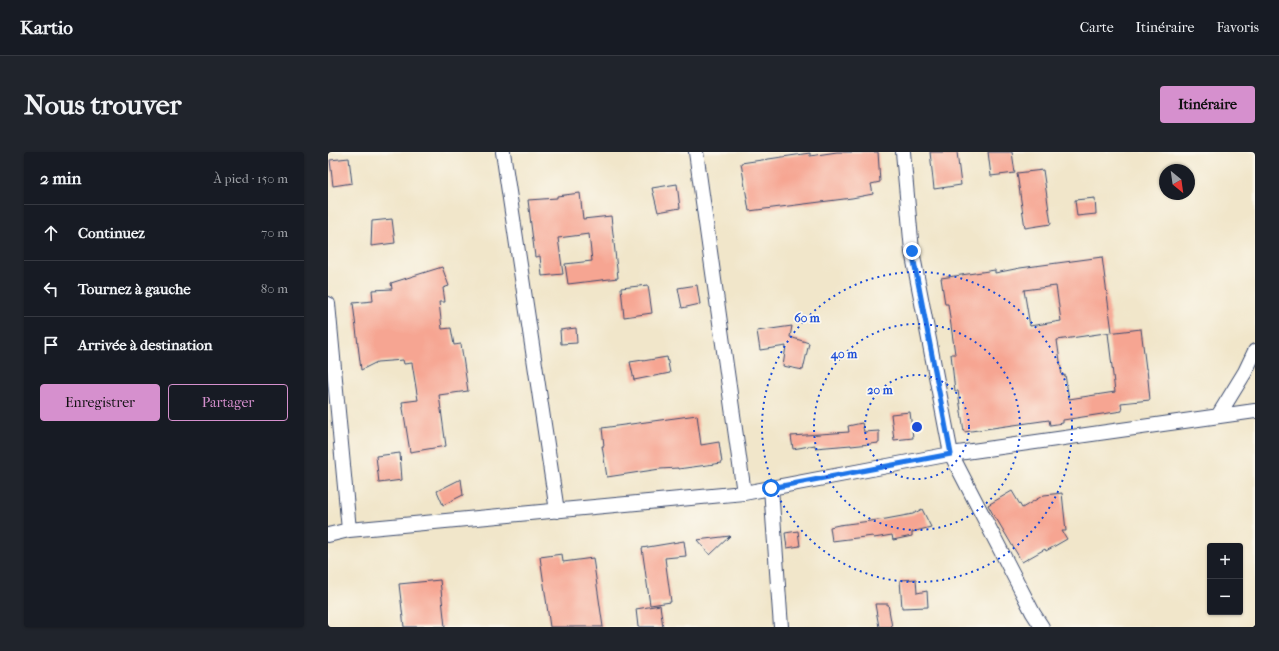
<!DOCTYPE html>
<html lang="fr">
<head>
<meta charset="utf-8">
<style>
	:root { --surface:#171b24; --page:#20242c; --text:#f1f3f6; --muted:#9ea1a6; --line:#363941; --accent:#d690ce }
	body { margin:0; font-family:"IM FELL French Canon",serif; background:var(--page); color:var(--text) }
	.controls { position:absolute; right:12px; bottom:12px; display:grid; overflow:hidden; border-radius:4px; box-shadow:0 1px 3px #0004 }
	.controls button { width:36px; height:36px; display:grid; place-items:center; padding:0; border:0; border-bottom:1px solid var(--line); background:var(--surface); color:var(--text); font:20px sans-serif }
	.compass { position:absolute; left:831px; top:12px; width:36px; height:36px; border-radius:50%; background:var(--surface); box-shadow:0 1px 3px #0004; rotate:151deg }
	.stop { position:absolute; width:12px; height:12px; margin:-9px; border:3px solid #1a73e8; border-radius:50%; background:#fff }
	.stop.end { background:#1a73e8; border-color:#fff; box-shadow:0 1px 4px #0008 }
	.list { margin:0; padding:0; list-style:none }
	h2 { display:flex; justify-content:space-between; align-items:center; height:52px; margin:0; padding:0 16px; font-size:17px }
	h2 small { font-size:13px; font-weight:400; color:var(--muted) }
	.list li { display:grid; grid-template-columns:26px 1fr auto; gap:12px; align-items:center; box-sizing:border-box; height:56px; padding:0 16px; border-top:1px solid var(--line) }
	.list b { display:block; font-size:15px; white-space:nowrap }
	.list em { font-size:13px; font-style:normal; color:var(--muted) }
	.actions { display:flex; gap:8px; padding:12px 16px }
	.actions a { flex:1; padding:9px 0; border:1px solid var(--accent); border-radius:4px; text-align:center; font-size:14px; color:var(--accent) }
	.actions .main { background:var(--accent); color:#111 }
	.icon { flex:none; width:22px; height:22px; fill:none; stroke:currentColor; stroke-width:2; stroke-linecap:round; stroke-linejoin:round }
	.map { position:relative; flex:none; width:927px; height:475px; overflow:hidden; border-radius:4px }
	header { display:flex; align-items:center; gap:24px; box-sizing:border-box; height:56px; padding:0 20px; background:var(--surface); border-bottom:1px solid var(--line) }
	header strong { font-size:19px }
	nav { display:flex; gap:22px; margin-inline-start:auto; font-size:14px }
	.intro { display:flex; align-items:center; justify-content:space-between; box-sizing:border-box; height:96px; padding:0 24px }
	h1 { margin:0; font-size:28px }
	.button { padding:10px 18px; border-radius:4px; background:var(--accent); color:#111; font-size:14px; font-weight:700 }
	main { display:flex; gap:24px; padding:0 24px }
	aside { flex:1; background:var(--surface); border-radius:4px; box-shadow:0 1px 3px #0004 }
	.map>svg:first-child { display:block }
	.building { fill:#f6a592; fill-rule:evenodd }
	.lines { fill:none; stroke-linecap:round; stroke-linejoin:round }
	.street-casing { stroke:#3b4a6e; stroke-width:16 }
	.street { stroke:#fff; stroke-width:14 }
	.route { stroke:#1a73e8; stroke-width:5 }
	.ring { fill:none; stroke:#1d4ed8; stroke-width:2; stroke-dasharray:2 4 }
	.centre { fill:#1d4ed8; stroke:#fbf7ec; stroke-width:2 }
	.ring-label { font-size:12px; text-anchor:middle; font-weight:bold; fill:#1d4ed8; stroke:#fbf7ec; stroke-width:3.5; stroke-linejoin:round; paint-order:stroke }
</style>
</head>
<body>
<header>
<strong>Kartio</strong>
<nav><a>Carte</a><a>Itinéraire</a><a>Favoris</a></nav>
</header>
<div class="intro"><h1>Nous trouver</h1><a class="button">Itinéraire</a></div>
<main>
<aside>
<h2>2 min<small>À pied · 150 m</small></h2>
<ul class="list">
<li><svg class="icon" aria-label="ahead" viewBox="0 0 24 24"><path d="M12 20V5M6 11l6-6 6 6"/></svg><div><b>Continuez</b></div><em>70 m</em></li>
<li><svg class="icon" aria-label="left" viewBox="0 0 24 24"><path d="M17 20v-9H6M10 6l-5 5 5 5"/></svg><div><b>Tournez à gauche</b></div><em>80 m</em></li>
<li><svg class="icon" aria-label="arrive" viewBox="0 0 24 24"><path d="M6 21V4h12l-3 4 3 4H6"/></svg><div><b>Arrivée à destination</b></div></li>
</ul>
<div class="actions"><a class="main">Enregistrer</a><a>Partager</a></div>
</aside>
<div class="map">
<svg width="927" height="475" viewBox="0 0 927 475">
	<rect width="100%" height="100%" fill="#fbf7ec"/>
	<filter id="ink" filterUnits="userSpaceOnUse"><feTurbulence type="fractalNoise" baseFrequency=".025" numOctaves="2"/><feDisplacementMap in="SourceGraphic" scale="8" xChannelSelector="R" yChannelSelector="G"/><feConvolveMatrix kernelMatrix="1 2 1 2 8 2 1 2 1" color-interpolation-filters="sRGB"/></filter>
	<filter id="wash" filterUnits="userSpaceOnUse"><feTurbulence type="fractalNoise" baseFrequency=".012" numOctaves="4" result="noise"/><feDisplacementMap in="SourceGraphic" scale="16" xChannelSelector="R" yChannelSelector="G"/><feGaussianBlur stdDeviation="0.9" result="paint"/><feColorMatrix in="noise" values="0 0 0 0 0 0 0 0 0 0 0 0 0 0 0 0 0 1.4 0 .05"/><feComposite in="paint" operator="in"/></filter>
	<g filter="url(#wash)">
		<rect width="100%" height="100%" fill="#f1e6ca"/>
		<g id="blocks">
			<path class="building" d="M509,0H550L552,30L543,32L545,42L524,46L421,59L413,11L482,1V4Z
				M602,0H629L633,33L606,37Z
				M660,0H684L687,21L663,24Z
				M21,6L24,31L5,34L2,8Z
				M715,18L723,72L697,76L689,21Z
				M349,32L352,56L330,60L324,36Z
				M252,41L255,67L283,64L290,126L240,132L237,112L264,109L261,82L230,86L235,122L214,124L212,104L207,105L200,48L229,46V44Z
				M767,46L768,62L749,64L747,48Z
				M64,67L67,91L43,94L44,69Z
				M774,105L784,180L729,188L734,224L737,223L741,247L787,240L780,181L813,177L818,217H819L822,248L793,251L794,259L735,268V271L722,273L721,268L636,280L630,239H627L623,202H627L620,152H617L613,126L667,118V121L692,116ZM728,134L733,169L702,174L696,138Z
				M114,115L121,134L115,136L117,150H111L114,177L123,176L126,193L133,192L140,239L111,243L118,294L82,300L74,250L90,248L84,211L76,212L75,208L49,210L33,218L25,151L45,149L44,138L64,137L63,131Z
				M320,133L324,161L296,165L293,136Z
				M369,133L372,152L354,156L350,136Z
				M464,174L462,185L481,191L475,218L455,214L458,194L432,198L429,179Z
				M248,176L249,191L233,192L232,178Z
				M339,205L342,221L306,228L302,210L315,208V209Z
				M582,260L585,286L566,288L563,262Z
				M369,263L373,293L391,290L394,311L350,317V316L332,317L279,325L274,294H276L274,276Z
				M534,271L536,280L551,279V291L523,294V293L487,296V293L465,297L463,284L521,280L520,274Z
				M72,301L74,328L51,331L48,304Z
				M133,327L135,343L115,353L109,339Z
				M684,339L694,356L716,343L734,341L738,379H734L739,387L718,399L717,397L694,410L668,366H667L660,353Z
				M594,357L603,375L584,380V384L565,388L564,383L546,386L545,384L504,389L502,375L511,373L558,367L585,362Z
				M470,379L472,394L459,396L457,381Z
				M402,384L382,403L369,388Z
				M356,389L358,404L337,406L343,450L322,453L314,396Z
				M234,402L235,410L265,406L275,475H222L212,405Z
				M588,427L589,441L599,439L600,455L574,456L572,428Z
				M112,428L117,475H76L71,432Z
				M547,452H560L564,475H551Z
				M332,453L335,475H310L308,457Z"/>
		</g>
	</g>
	<g filter="url(#ink)">
		<use href="#blocks" fill-opacity="0" stroke="#3b4a6e" stroke-width="1"/>
		<g class="lines">
			<defs>
				<path id="street" d="M175,0L229,359
					M368,0L416,341
					M575,0L584,99L623,302L705,461L714,475
					M0,152L21,378
					M890,264L917,220L927,199
					M443,336L453,475
					M0,383L21,378L416,341L623,302L927,259"/>
			</defs>
			<use href="#street" class="street-casing"/>
			<use href="#street" class="street"/>
		</g>
	</g>
	<g class="lines" filter="url(#ink)">
		<path class="route" d="M443,336L623,302L584,99"/>
	</g>
	<g class="ring">
		<circle cx="589" cy="275" r="52"/>
		<circle cx="589" cy="275" r="103"/>
		<circle cx="589" cy="275" r="155"/>
	</g>
	<circle cx="589" cy="275" r="6" class="centre"/>
	<g class="ring-label">
		<text x="479" y="170">60 m</text>
		<text x="516" y="206">40 m</text>
		<text x="552" y="242">20 m</text>
	</g>
</svg>
<div class="controls">
<button>+</button>
<button>−</button>
</div>
<svg class="compass" viewBox="-18 -18 36 36"><path d="M0-13l5 13h-10z" fill="#e53935"/><path d="M0 13l5-13h-10z" fill="#9ea1a6"/></svg>
<div class="stop" style="left:443px;top:336px"></div>
<div class="stop end" style="left:584px;top:99px"></div>
</div>
</main>
</body>
</html>
